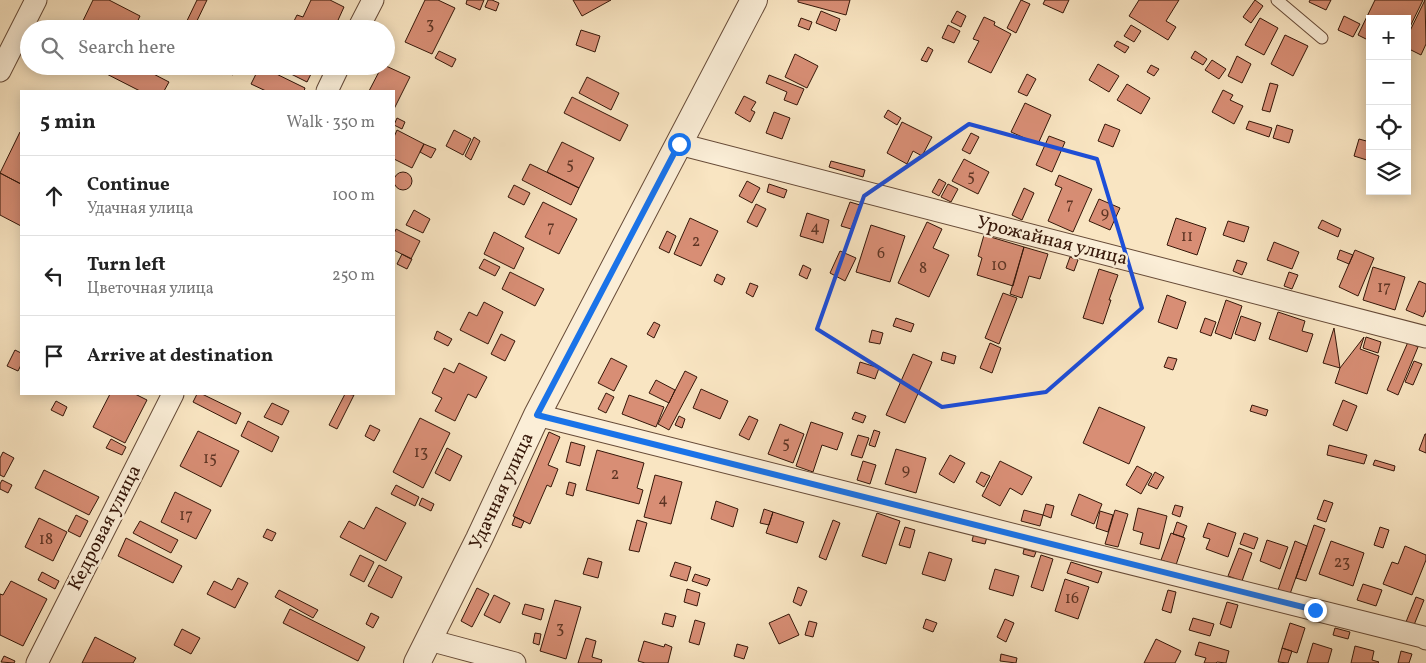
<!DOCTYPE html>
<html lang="en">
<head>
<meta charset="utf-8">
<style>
	:root { --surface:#fff; --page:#f6f6f6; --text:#222; --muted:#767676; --line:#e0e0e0 }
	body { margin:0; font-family:Vollkorn,serif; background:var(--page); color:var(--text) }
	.controls { position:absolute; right:15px; top:15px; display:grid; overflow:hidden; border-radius:0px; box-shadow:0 2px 12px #0003 }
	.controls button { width:45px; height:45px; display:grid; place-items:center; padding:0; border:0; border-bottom:1px solid var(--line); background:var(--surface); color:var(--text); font:25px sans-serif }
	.stop { position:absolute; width:15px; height:15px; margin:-11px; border:4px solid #1a73e8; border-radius:50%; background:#fff }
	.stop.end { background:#1a73e8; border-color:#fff; box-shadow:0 1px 5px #0008 }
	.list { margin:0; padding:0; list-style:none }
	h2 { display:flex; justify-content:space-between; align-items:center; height:65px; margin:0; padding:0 20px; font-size:21px }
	h2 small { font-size:16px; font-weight:400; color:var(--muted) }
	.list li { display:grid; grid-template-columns:32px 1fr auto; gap:15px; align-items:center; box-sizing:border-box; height:80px; padding:0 20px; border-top:1px solid var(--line) }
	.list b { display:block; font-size:19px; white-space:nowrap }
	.list p { margin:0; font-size:16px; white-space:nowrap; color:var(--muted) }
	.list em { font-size:16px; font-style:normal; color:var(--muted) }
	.icon { flex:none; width:28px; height:28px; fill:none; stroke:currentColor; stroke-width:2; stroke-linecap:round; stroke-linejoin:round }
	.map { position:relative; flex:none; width:1426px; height:663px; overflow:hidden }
	.search { position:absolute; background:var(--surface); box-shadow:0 2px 12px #0003; left:20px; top:20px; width:375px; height:55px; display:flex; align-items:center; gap:12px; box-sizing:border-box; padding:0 18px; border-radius:28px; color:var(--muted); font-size:19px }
	.panel { position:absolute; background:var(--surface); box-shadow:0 2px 12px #0003; left:20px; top:90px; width:375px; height:305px; border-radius:0px }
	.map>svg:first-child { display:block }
	.building { fill:#d88e75; stroke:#351709 }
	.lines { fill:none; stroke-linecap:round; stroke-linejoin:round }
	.service-casing { stroke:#664a37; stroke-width:13 }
	.minor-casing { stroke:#664a37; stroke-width:23 }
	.tertiary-casing { stroke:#664a37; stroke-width:28 }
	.service { stroke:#fbeed7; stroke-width:11 }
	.minor { stroke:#fbeed7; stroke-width:21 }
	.tertiary { stroke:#fbeed7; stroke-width:26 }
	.route { stroke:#1a73e8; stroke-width:6 }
	.marked { fill:none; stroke:#1d4ed8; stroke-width:4; stroke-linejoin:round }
	.labels { text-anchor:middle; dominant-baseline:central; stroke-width:5; stroke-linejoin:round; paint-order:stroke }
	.number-label { font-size:16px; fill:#5e3524 }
	.street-label { font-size:19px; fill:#351709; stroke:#fbeed7 }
</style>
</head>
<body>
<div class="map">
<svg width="1426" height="663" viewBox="0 0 1426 663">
	<rect width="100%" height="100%" fill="#f9e5c2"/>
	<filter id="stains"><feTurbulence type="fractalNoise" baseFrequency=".004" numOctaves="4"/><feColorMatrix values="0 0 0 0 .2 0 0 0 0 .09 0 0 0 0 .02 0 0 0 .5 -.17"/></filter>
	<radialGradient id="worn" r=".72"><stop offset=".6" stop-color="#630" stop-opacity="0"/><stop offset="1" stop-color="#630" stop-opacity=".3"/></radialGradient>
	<path class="building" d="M93,0H109L140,16L134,29H79Z
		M197,0H207L193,29H183Z
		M311,0H330L344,7L334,29H290L297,15L303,17Z
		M425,0H438L455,8L432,54L405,42Z
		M467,0H484L480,10L466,4Z
		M488,0H492L499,3L496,11L485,7Z
		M573,0H611L582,16Z
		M798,0H850L846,15L798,2Z
		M1021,0L1030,4L1016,33L1007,28Z
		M1045,0H1069L1063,13L1043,4Z
		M1139,0H1179L1166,21L1176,27L1168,40L1129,16Z
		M1255,0L1263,6L1251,23L1243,17Z
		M1310,0H1331L1326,10L1309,2Z
		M1375,0H1423L1407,33V19H1370V41L1358,35Z
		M1425,0L1426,44L1421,55L1407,48V37Z
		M821,11L840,19L836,31L816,23Z
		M957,11L966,16L961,27L951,22Z
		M1344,16L1360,24L1353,37L1338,30Z
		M984,17L995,22L994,25L1011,34L991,73L968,62L979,41L973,39Z
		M801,18L812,22L809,30L798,26Z
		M1260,18L1278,28L1264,55L1245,45Z
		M948,25L960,31L954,43L942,38Z
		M1131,25L1141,31L1134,42L1124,36Z
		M581,30L600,36L595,52L576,45Z
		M1285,35L1308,46L1293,76L1271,64Z
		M1117,41L1129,47L1125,53L1114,46Z
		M928,47L933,50L927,62L921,60Z
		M439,51L456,59L452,67L435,58Z
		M1195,51L1207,59L1203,65L1191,58Z
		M795,54L818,66L807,88L785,77Z
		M1237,56L1251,64L1242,83L1228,76Z
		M1212,60L1226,69L1219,79L1205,70Z
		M1098,64L1119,76L1109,92L1089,80Z
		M1151,65L1159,69L1154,76L1147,72Z
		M91,66H138L169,82L164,91H140Z
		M216,66H238L233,75Z
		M260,66L305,88L304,91H266L251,84Z
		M290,66H315L307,82L287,72Z
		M382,66H386L410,77L394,109V91H369Z
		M1027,74L1036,79L1027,96L1018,92Z
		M769,75L804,89L797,105L784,100L787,92L766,83Z
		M587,77L619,93L611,110L579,93Z
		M1270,83L1278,85L1270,112L1262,110Z
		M1127,84L1150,98L1141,114L1117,100Z
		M1223,90L1233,95L1230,100L1243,106L1234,124L1212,112Z
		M744,96L756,102L751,110L755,112L750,122L735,113Z
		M572,97L628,125L620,141L564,113Z
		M1025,103L1051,115L1038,144L1011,132Z
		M888,110L901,118L897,125L884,117Z
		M774,112L790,118L782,139L766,133Z
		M397,118L405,122L402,129L394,125Z
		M1249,121L1272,128L1269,137L1246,129Z
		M902,122L932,137L922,156L913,151L907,164L887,153Z
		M1105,124L1120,130L1113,147L1098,141Z
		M1277,125L1293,130L1289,143L1273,138Z
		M397,130L424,144L412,168L394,159V137Z
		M454,130L471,139L463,155L446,146Z
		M20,132L21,133V184L0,173Z
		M971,133L979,137L970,154L962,150Z
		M1049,136L1065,142L1052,172L1036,165Z
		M474,137L480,141L471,160L465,156Z
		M1359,139L1370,142V161L1354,156Z
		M562,142L594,158L579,188L547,172Z
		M424,144L436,149L431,158L420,152Z
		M964,159L989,172L978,194L952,181Z
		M831,161L865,170L863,177L829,167Z
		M530,164L579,188L571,205L522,180Z
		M394 181a9 9 0 1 1 18 0a9 9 0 1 1-18 0Z
		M0,173L21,184V226L0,215Z
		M1059,175L1092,189L1073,232L1048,221L1062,188L1055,185Z
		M939,179L946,183L939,196L932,192Z
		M747,181L760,188L752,203L739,196Z
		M769,184L787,190L784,198L767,192Z
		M948,184L958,189L951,202L941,197Z
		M514,185L530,193L524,205L508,197Z
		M1024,188L1034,193L1022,220L1012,215Z
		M1099,199L1120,208L1110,230L1089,221Z
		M543,202L577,219L559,254L525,237Z
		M850,202L860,205L851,229L841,226Z
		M756,204L766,209L757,227L747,222Z
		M414,210L430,219L423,233L406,225Z
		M807,213L829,220L823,243L800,236Z
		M690,218L718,231L701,266L674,254Z
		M1176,218L1206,228L1197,255L1167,245Z
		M1322,220L1341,229L1338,237L1318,228Z
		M1228,221L1249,227L1244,242L1223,235Z
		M927,222L942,229L933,248L949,255L929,297L898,283Z
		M871,225L905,236L890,282L856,272Z
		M396,229L420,241L411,259L394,250V234Z
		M667,231L676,236L669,253L659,248Z
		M494,232L524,248L514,269L484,254Z
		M984,235L1024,247L1013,286L977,275L982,258L978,256Z
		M1274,242L1299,252L1292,269L1267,260Z
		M1024,247L1048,254L1040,279L1029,276L1022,298L1010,294Z
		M1340,250L1353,255L1349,264L1337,259Z
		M1355,250L1374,258L1358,296L1339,287Z
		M840,251L856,258L845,281L830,273Z
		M402,254L412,259L407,269L397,264Z
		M1070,257L1078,260L1074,271L1066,268Z
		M484,259L500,267L495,276L479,268Z
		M1237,260L1247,263L1242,275L1233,271Z
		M803,265L811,269L807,279L799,275Z
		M1373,267L1405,277L1395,310L1363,300Z
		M1099,269L1118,275L1109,300H1111L1103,324L1083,318Z
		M510,272L544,289L535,306L502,289Z
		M1289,272L1298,275L1292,289L1284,286Z
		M717,274L725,278L722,285L714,281Z
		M1419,281L1426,284V310L1423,317L1406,310Z
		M750,283L758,286L753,297L746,293Z
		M1003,293L1017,298L999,344L985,338Z
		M1167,295L1186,302L1177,329L1158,322Z
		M1226,300L1242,306L1231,339L1215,333Z
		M484,302L503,312L488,344L460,330L469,312L477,316Z
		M1278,312L1305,321L1302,331L1313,334L1307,352L1269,339Z
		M1241,316L1261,323L1255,341L1235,334Z
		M896,318L914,324L911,332L893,326Z
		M1205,318L1216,322L1211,336L1200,332Z
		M654,322L660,325L654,338L647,334Z
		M1334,328L1340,368L1323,363Z
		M872,330L883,333L880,344L869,342Z
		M437,331L452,339L448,346L434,339Z
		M501,334L515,341L505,361L491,354Z
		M1364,337L1360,349L1379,356L1367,394L1335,383L1340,368Z
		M1366,337L1381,342L1378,353L1363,348Z
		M1408,342L1418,347L1398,395L1387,390Z
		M990,343L1001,348L992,373L980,368Z
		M15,350L21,353V365L18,371L7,366Z
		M943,352L956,356L954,364L941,360Z
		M913,354L932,362L905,423L886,415Z
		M1168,357L1177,359L1173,370L1164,367Z
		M611,358L627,366L614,391L598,383Z
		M1414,361L1422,364L1413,385L1405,382Z
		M860,362L879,368L875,379L857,373Z
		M459,363L487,377L476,398L468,394L455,421L435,411L442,398L432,393L444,368L454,373Z
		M685,371L697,377L669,430L658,424Z
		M656,380L675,390L669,403L649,393Z
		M701,389L728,401L720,419L693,408Z
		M606,393L614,397L606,413L598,409Z
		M110,394H135L147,400L125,443L93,427Z
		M197,394H202L241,413L236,424L193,402Z
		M345,394L354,395L337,429L329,425Z
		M629,395L664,407L656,427L622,414Z
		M1343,400L1357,406L1347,431L1333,425Z
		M56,401L67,407L63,416L51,410Z
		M272,403L289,411L282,425L264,417Z
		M1252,405L1268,410L1266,416L1250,411Z
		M1099,407L1145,427L1129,464L1083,443Z
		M855,412L866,416L863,423L852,419Z
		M679,416L685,419L682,428L675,425Z
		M749,416L758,420L749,440L739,435Z
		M420,418L450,433L423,488L393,472Z
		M248,421L279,437L272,452L241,436Z
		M811,422L843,433L837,450L822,445L813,472L796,466Z
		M780,424L804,434L793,463L768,454Z
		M370,425L380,430L374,441L365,436Z
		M874,430L880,432L875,447L869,445Z
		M198,431L239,451L221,487L180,466Z
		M549,432L560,437L548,465L558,469L551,487L547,485L530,524L513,516Z
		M1425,434H1426V453L1419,450Z
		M858,435L869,438L862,458L851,455Z
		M111,439L126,447L122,455L106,448Z
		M571,442L585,446L580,466L566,462Z
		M1329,445L1367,455L1364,464L1327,455Z
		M447,448L462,456L450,481L435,473Z
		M896,449L926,458L916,493L885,484Z
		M597,450L644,463L637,488L643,490L639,504L586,490Z
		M3,452L14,458L4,477L0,475V458Z
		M950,455L965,463L954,483L939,474Z
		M1375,460L1395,466L1394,471L1373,465Z
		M863,461L876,465L870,484L857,480Z
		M1000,461L1032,477L1022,495L1010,488L1000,506L982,496Z
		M1137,466L1152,474L1141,494L1126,485Z
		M44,470L99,497L89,515L35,488Z
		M981,472L990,476L984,487L976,482Z
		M1155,472L1164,477L1157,489L1148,485Z
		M655,475L682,482L671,524L644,517Z
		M2,480L12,485L8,493L0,489V484Z
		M569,482L576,484L573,496L566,494Z
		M396,485L419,497L415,506L391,494Z
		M175,492L211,510L196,539L161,522Z
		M1079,494L1102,504L1094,524L1071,515Z
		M422,498L434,504L431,511L419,505Z
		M1324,500L1333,503L1326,522L1317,519Z
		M716,501L738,509L733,527L711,519Z
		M1046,504L1054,506L1051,518L1043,515Z
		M1175,505L1183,507L1180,517L1172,514Z
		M376,507L406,523L386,561L340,537L349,521L364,529Z
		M1138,508L1167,516L1159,549L1140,544L1143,533L1133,530Z
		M764,509L773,512L769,525L760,523Z
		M1024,510L1043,515L1040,526L1021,521Z
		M1115,510L1128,514L1118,547L1105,544Z
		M1100,511L1113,515L1108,532L1096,528Z
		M773,512L804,522L797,543L766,533Z
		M877,513L900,521L886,564L862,556Z
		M76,515L88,521L80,537L68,531Z
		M515,517L524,521L521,528L512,525Z
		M39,518L67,532L53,561L25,547Z
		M637,520L647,523L639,552L629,550Z
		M833,520L840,523L826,560L819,557Z
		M140,521L178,540L171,553L133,533Z
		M1177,522L1187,526L1183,537L1173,534Z
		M1208,523L1236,533L1228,557L1206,549L1210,539L1203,537Z
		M1314,525L1325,529L1306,581L1296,578Z
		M905,527L915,530L910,548L899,545Z
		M1380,527L1389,530L1383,548L1374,545Z
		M267,529L276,533L272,541L263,537Z
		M974,533L987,537L985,544L972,541Z
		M1171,533L1185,538L1176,565L1161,560Z
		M1244,533L1258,538L1254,549L1240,544Z
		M126,538L182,566L173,583L118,556Z
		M1267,540L1288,547L1280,569L1260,561Z
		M1295,541L1307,546L1290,594L1278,590Z
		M1331,541L1364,553L1353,586L1319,574Z
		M1405,546L1426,555V560L1412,595L1383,584L1392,562L1398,564Z
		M1239,548L1252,553L1242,581L1228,576Z
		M1024,549L1036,552L1034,557L1023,554Z
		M929,552L952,559L945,581L922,574Z
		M360,555L374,562L364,582L350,575Z
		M1041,555L1053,559L1043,591L1031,587Z
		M588,558L602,562L598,578L583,574Z
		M675,562L691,567L687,581L670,576Z
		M1071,562L1102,572L1098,583L1067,573Z
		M379,565L402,577L392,598L368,586Z
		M995,569L1019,576L1013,596L989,589Z
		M42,572L59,581L55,589L38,580Z
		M695,574L710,579L707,586L692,581Z
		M238,578L248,583L235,608L207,594L214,581L232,590Z
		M1065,579L1089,587L1078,619L1055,611Z
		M11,581L47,599L23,646L0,635V594L3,595Z
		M1363,584L1382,590L1376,606L1357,600Z
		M798,587L807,591L801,606L793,602Z
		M477,588L489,594L472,627L461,621Z
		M687,589L700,593L697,606L684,602Z
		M279,590L318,610L313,618L275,597Z
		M1168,590L1176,592L1171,613L1162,610Z
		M494,595L510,603L500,623L484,615Z
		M1416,597L1424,600L1414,625L1406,622Z
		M555,600L581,607L566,659L540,651Z
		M1227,602L1238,605L1231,628L1220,624Z
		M525,604L544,609L541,620L522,614Z
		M290,609L365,647L358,661L283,623Z
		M371,613L379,617L373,628L366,624Z
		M665,613L676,616L673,627L662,624Z
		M789,614L799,635L779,644L769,623Z
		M1193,618L1214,624L1210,636L1189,630Z
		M926,619L937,623L933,632L923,628Z
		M1005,619L1014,623L1006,642L997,637Z
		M695,620L705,623L699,645L689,642Z
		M809,621L817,623L813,637L805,635Z
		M1290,623L1305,628L1297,653L1282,648Z
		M1335,628L1350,632L1348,639L1333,635Z
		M182,629L200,638L191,654L174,645Z
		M535,633L541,634L539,645L533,643Z
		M95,637L136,658L133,663H82Z
		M586,638L596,641L592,657L602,660L601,663H578Z
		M1156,639L1181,651L1175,663H1144Z
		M644,641L664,647L665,644L672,647L668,663H645L638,661Z
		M1199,642L1229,651L1226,663L1217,662L1216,663H1204L1206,658L1195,655Z
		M1313,643L1332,649L1328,663H1307Z
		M737,644L748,647L744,659L734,656Z
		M1355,646L1374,651L1372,660L1379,662L1378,663H1351Z
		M1282,648L1292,651L1288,663L1278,662Z
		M1401,651L1412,654L1409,663H1398Z
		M1001,654L1017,658L1016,663L1000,661Z
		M4,656L15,661L14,663L1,662Z"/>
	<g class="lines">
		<defs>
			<path id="service" d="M1277,0L1322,38"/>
			<path id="minor" d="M358,29L373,0
				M0,71L36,0
				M327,91L339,66
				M679,144L1426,337
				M537,415L1423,637L1426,639
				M429,640L515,663
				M37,663L173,394"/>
			<path id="tertiary" d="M417,663L479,539L537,415L754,0"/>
		</defs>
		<use href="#service" class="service-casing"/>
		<use href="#minor" class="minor-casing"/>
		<use href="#tertiary" class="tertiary-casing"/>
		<use href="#service" class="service"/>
		<use href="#minor" class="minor"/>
		<use href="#tertiary" class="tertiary"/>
	</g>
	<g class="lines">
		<path class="route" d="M679,144L537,415L1315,610"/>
	</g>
	<path class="marked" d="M969,124L1097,159L1142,308L1046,392L942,407L817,329L864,196Z"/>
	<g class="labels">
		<g class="number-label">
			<text x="430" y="25">3</text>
			<text x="570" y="165">5</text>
			<text x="971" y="177">5</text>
			<text x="1070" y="205">7</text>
			<text x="1105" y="214">9</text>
			<text x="551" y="228">7</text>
			<text x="815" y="228">4</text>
			<text x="1187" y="237">11</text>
			<text x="696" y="242">2</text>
			<text x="881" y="254">6</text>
			<text x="999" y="266">10</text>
			<text x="923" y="269">8</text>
			<text x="1384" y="288">17</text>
			<text x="786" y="444">5</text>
			<text x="421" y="453">13</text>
			<text x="210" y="459">15</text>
			<text x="906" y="471">9</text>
			<text x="615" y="475">2</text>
			<text x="663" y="500">4</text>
			<text x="186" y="516">17</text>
			<text x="46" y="540">18</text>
			<text x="1342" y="563">23</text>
			<text x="1072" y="599">16</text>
			<text x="560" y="629">3</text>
		</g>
		<g class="street-label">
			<text transform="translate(1052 241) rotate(14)">Урожайная улица</text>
			<text transform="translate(502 491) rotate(-65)">Удачная улица</text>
			<text transform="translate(105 528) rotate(-63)">Кедровая улица</text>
		</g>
	</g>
	<rect width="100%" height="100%" filter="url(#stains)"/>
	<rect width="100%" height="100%" fill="url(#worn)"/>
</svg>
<div class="controls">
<button>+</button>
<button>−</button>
<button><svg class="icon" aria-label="locate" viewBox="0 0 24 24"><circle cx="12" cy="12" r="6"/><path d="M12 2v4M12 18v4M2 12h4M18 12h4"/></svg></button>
<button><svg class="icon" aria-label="layers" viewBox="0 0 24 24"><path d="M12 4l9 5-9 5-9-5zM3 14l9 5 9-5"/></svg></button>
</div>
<div class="stop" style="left:679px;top:144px"></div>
<div class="stop end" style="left:1315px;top:610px"></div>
<div class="search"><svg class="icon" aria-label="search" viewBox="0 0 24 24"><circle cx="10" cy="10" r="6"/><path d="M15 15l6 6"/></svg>Search here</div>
<section class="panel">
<h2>5 min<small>Walk · 350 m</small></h2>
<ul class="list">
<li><svg class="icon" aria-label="ahead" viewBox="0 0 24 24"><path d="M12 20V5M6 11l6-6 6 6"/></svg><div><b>Continue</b><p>Удачная улица</p></div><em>100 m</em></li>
<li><svg class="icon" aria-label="left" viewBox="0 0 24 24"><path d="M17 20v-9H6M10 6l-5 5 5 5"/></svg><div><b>Turn left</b><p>Цветочная улица</p></div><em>250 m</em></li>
<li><svg class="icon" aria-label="arrive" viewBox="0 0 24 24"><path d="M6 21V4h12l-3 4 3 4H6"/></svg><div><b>Arrive at destination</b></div></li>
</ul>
</section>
</div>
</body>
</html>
